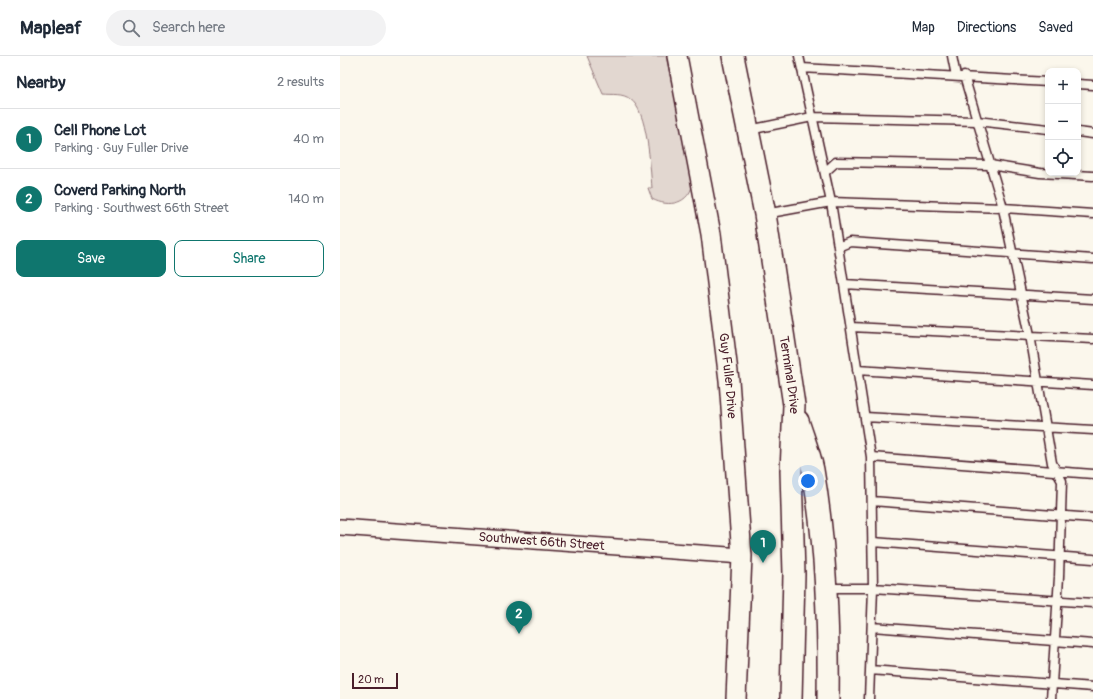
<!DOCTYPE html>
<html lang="en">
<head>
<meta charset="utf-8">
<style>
	:root { --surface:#fff; --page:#f2f2f3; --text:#1f2937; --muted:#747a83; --line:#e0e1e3; --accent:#0f766e }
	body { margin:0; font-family:Pangolin,sans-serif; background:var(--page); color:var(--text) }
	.controls { position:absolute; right:12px; top:12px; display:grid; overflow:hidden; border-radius:8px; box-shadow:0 2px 6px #0003 }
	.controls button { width:36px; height:36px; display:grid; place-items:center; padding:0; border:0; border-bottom:1px solid var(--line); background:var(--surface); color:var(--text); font:20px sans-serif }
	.scale { position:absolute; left:12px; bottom:10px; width:46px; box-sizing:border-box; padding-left:4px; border:2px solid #4a1f2b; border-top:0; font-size:11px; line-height:14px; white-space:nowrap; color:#4a1f2b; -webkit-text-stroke:3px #fbf7ec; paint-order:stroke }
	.you { position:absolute; left:468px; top:425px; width:14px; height:14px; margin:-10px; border:3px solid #fff; border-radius:50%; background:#1a73e8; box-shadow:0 0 0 6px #1a73e833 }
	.badge { display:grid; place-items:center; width:26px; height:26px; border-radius:50%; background:var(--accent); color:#fff; font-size:13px; font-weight:700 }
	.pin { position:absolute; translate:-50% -33px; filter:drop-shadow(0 1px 2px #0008) }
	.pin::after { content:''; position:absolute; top:21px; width:14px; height:12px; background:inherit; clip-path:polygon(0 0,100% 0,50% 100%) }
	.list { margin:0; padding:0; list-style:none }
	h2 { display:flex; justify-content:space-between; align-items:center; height:52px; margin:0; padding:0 16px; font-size:17px }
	h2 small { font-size:13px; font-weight:400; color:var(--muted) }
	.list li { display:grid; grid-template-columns:26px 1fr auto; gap:12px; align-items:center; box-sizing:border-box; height:60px; padding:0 16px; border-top:1px solid var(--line) }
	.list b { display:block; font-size:15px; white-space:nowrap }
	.list p { margin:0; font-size:13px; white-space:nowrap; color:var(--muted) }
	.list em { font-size:13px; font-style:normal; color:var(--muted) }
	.actions { display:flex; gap:8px; padding:12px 16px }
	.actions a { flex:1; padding:9px 0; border:1px solid var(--accent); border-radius:8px; text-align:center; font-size:14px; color:var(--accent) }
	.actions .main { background:var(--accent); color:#fff }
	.icon { flex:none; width:22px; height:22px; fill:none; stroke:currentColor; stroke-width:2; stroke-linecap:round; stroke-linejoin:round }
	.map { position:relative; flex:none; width:753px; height:643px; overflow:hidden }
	header { display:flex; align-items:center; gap:24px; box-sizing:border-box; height:56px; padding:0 20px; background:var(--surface); border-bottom:1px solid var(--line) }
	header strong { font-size:19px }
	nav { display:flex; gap:22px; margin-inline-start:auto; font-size:14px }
	.search { width:280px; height:36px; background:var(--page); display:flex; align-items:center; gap:10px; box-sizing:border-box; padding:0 14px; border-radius:22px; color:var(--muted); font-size:15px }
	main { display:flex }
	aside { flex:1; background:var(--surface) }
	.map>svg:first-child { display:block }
	.green { fill:#e2d7d0; stroke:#967b7e }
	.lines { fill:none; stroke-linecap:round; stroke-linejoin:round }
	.service-casing { stroke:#4a1f2b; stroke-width:11 }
	.minor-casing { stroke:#4a1f2b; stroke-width:18 }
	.tertiary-casing { stroke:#4a1f2b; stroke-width:22 }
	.secondary-casing { stroke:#4a1f2b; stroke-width:24 }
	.service { stroke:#fbf7ec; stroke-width:8 }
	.minor { stroke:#fbf7ec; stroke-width:15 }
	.tertiary { stroke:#fbf7ec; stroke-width:19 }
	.secondary { stroke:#fbf7ec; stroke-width:21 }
	.labels { text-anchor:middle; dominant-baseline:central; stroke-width:4; stroke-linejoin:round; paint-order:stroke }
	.street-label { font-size:13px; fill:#4a1f2b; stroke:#fbf7ec }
</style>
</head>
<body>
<header>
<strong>Mapleaf</strong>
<div class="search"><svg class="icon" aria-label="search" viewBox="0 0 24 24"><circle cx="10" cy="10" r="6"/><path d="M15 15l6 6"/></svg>Search here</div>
<nav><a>Map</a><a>Directions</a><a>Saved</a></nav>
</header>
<main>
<aside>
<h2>Nearby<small>2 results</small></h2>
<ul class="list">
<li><span class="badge">1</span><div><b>Cell Phone Lot</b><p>Parking · Guy Fuller Drive</p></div><em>40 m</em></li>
<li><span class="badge">2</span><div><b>Coverd Parking North</b><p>Parking · Southwest 66th Street</p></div><em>140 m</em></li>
</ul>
<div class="actions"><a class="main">Save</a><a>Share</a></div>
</aside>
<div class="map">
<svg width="753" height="643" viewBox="0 0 753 643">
	<rect width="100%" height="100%" fill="#fbf7ec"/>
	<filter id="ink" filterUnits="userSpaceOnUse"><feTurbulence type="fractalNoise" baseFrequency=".025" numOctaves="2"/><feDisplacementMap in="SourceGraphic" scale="8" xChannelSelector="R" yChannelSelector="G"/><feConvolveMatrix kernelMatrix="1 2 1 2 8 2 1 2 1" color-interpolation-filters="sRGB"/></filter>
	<g filter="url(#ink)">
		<path class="green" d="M247,0H326L353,127C349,148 329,152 312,143L308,132H312C310,111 308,54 290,43C283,37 272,39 263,38Z"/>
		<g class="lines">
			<defs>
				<path id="service" d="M612,0L616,20
					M462,12L708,26
					M624,20L662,148L690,279L712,407L722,425L719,521L711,643
					M738,28L753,29
					M409,74L472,61L637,65L708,73
					M738,76L753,78
					M485,116L496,106L650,109L700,117L753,120
					M425,158L491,146L459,0
					M498,191L510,186L753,203
					M504,228L753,243
					M511,271L753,283
					M517,314L753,329
					M525,361L753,374
					M531,401L753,418
					M532,445L753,462
					M533,486L753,503
					M487,532H533L531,401L491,146L663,152L753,158
					M532,571L753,588
					M530,614L753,631
					M529,643L533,532L753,547"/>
				<g id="minor">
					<path id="s1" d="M0,471L402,500"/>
				</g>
				<g id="tertiary">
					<path id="s2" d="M337,0L371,178L389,324L402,500L396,643"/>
				</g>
				<g id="secondary">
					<path id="s3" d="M393,0L425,158L454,349L451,415L454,518L451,643"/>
					<path d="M458,365C463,381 470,398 473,414C486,490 489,567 488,643"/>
				</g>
			</defs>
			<use href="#service" class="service-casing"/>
			<use href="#minor" class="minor-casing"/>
			<use href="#tertiary" class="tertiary-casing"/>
			<use href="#secondary" class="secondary-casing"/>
			<use href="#service" class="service"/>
			<use href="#minor" class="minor"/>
			<use href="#tertiary" class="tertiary"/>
			<use href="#secondary" class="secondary"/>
		</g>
	</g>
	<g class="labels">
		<g class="street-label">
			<text stroke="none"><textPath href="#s3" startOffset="324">Terminal Drive</textPath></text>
			<text stroke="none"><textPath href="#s2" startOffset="324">Guy Fuller Drive</textPath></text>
			<text stroke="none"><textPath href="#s1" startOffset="202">Southwest 66th Street</textPath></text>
		</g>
	</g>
</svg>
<div class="controls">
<button>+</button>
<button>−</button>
<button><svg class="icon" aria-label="locate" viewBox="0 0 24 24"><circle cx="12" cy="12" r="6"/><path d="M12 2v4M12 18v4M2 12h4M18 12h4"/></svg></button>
</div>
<div class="scale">20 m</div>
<div class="you"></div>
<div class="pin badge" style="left:423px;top:507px">1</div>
<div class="pin badge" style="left:179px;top:578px">2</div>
</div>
</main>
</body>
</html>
